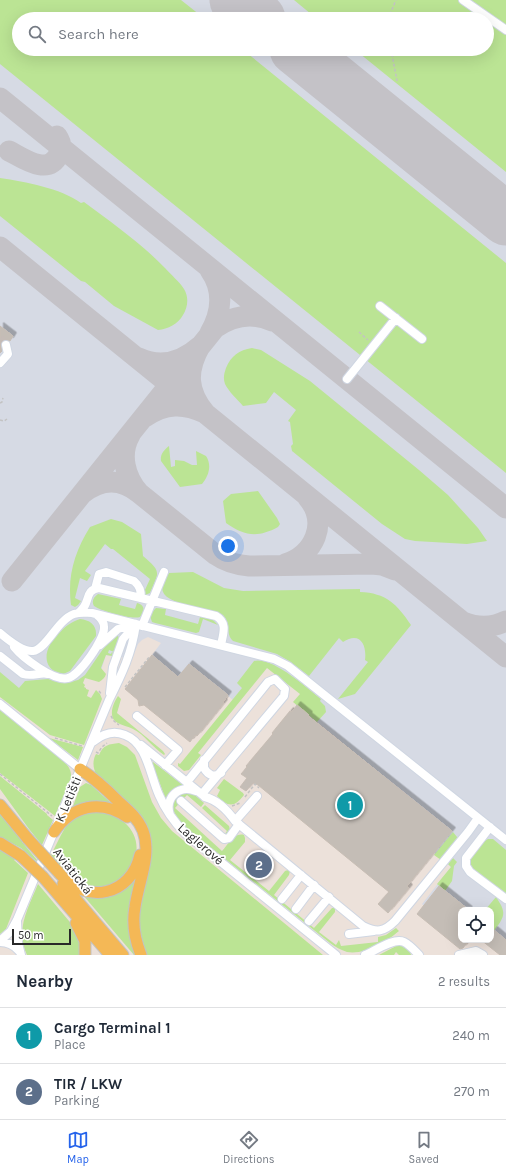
<!DOCTYPE html>
<html lang="en">
<head>
<meta charset="utf-8">
<style>
	:root { --surface:#fff; --page:#f6f6f7; --text:#1f2937; --muted:#747a83; --line:#e0e1e3; --accent:#2563eb }
	body { margin:0; font-family:Karla,sans-serif; background:var(--page); color:var(--text) }
	.controls { position:absolute; right:12px; bottom:12px; display:grid; overflow:hidden; border-radius:8px; box-shadow:0 4px 16px #0002 }
	.controls button { width:36px; height:36px; display:grid; place-items:center; padding:0; border:0; border-bottom:1px solid var(--line); background:var(--surface); color:var(--text); font:20px sans-serif }
	.scale { position:absolute; left:12px; bottom:10px; width:59px; box-sizing:border-box; padding-left:4px; border:2px solid #292929; border-top:0; font-size:11px; line-height:14px; white-space:nowrap; color:#292929; -webkit-text-stroke:3px #fff; paint-order:stroke }
	.you { position:absolute; left:228px; top:546px; width:14px; height:14px; margin:-10px; border:3px solid #fff; border-radius:50%; background:#1a73e8; box-shadow:0 0 0 6px #1a73e833 }
	.badge { display:grid; place-items:center; width:26px; height:26px; border-radius:50%; background:var(--accent); color:#fff; font-size:13px; font-weight:700 }
	.pin { position:absolute; translate:-50% -50%; border:2px solid #fff; box-shadow:0 1px 4px #0006 }
	.list { margin:0; padding:0; list-style:none }
	h2 { display:flex; justify-content:space-between; align-items:center; height:52px; margin:0; padding:0 16px; font-size:17px }
	h2 small { font-size:13px; font-weight:400; color:var(--muted) }
	.list li { display:grid; grid-template-columns:26px 1fr auto; gap:12px; align-items:center; box-sizing:border-box; height:56px; padding:0 16px; border-top:1px solid var(--line) }
	.list b { display:block; font-size:15px; white-space:nowrap }
	.list p { margin:0; font-size:13px; white-space:nowrap; color:var(--muted) }
	.list em { font-size:13px; font-style:normal; color:var(--muted) }
	.icon { flex:none; width:22px; height:22px; fill:none; stroke:currentColor; stroke-width:2; stroke-linecap:round; stroke-linejoin:round }
	.map { position:relative; flex:none; width:506px; height:955px; overflow:hidden }
	.search { position:absolute; background:var(--surface); box-shadow:0 4px 16px #0002; left:12px; right:12px; top:12px; height:44px; display:flex; align-items:center; gap:10px; box-sizing:border-box; padding:0 14px; border-radius:22px; color:var(--muted); font-size:15px }
	.sheet { height:164px; background:var(--surface) }
	nav { display:flex; justify-content:space-around; align-items:center; box-sizing:border-box; height:56px; border-top:1px solid var(--line); background:var(--surface); font-size:11px; color:var(--muted) }
	nav a { display:grid; justify-items:center; gap:2px }
	nav .on { color:var(--accent) }
	.map>svg:first-child { display:block }
	.airport { fill:#d6dae4; fill-rule:evenodd }
	.green { fill:#bbe494 }
	.lines { fill:none; stroke-linecap:round; stroke-linejoin:round }
	.taxiway { stroke:#c4c2c7; stroke-width:21 }
	.runway { stroke:#c4c2c7; stroke-width:53 }
	.building { fill:#c4bdb6; stroke:#c7bdb4; filter:url(#shadow) }
	.minor-tunnel { stroke:#c5bcb7; stroke-width:8; stroke-dasharray:8 4; stroke-linecap:butt }
	.minor-casing { stroke:#cfd6e2; stroke-width:10 }
	.major-casing { stroke:#c3c3c3; stroke-width:13 }
	.path { stroke:#c3c3c3; stroke-width:1.5; stroke-dasharray:3 2; stroke-linecap:butt }
	.minor { stroke:#fff; stroke-width:8 }
	.major { stroke:#f4b856; stroke-width:11 }
	.major-bridge-casing { stroke:#c3c3c3; stroke-width:13; stroke-linecap:butt }
	.major-bridge { stroke:#f4b856; stroke-width:11 }
	.labels { text-anchor:middle; dominant-baseline:central; stroke-width:3.5; stroke-linejoin:round; paint-order:stroke }
	.street-label { font-size:13px; fill:#292929; stroke:#fff }
</style>
</head>
<body>
<div class="map">
<svg width="506" height="955" viewBox="0 0 506 955">
	<defs>
		<filter id="shadow"><feDropShadow dx="3.5" dy="-3.5" stdDeviation="0" flood-color="#0004"/></filter>
	</defs>
	<rect width="100%" height="100%" fill="#ece1da"/>
	<path class="airport" d="M0,0H506V940L492,929L491,930V910H469L439,886L424,906L422,904L451,867L434,853L451,831L295,704L303,694L269,666L262,664L233,700L189,664L178,677L152,655L161,643L148,637L142,640L138,644L131,661L113,653L112,656L106,655L98,680L85,675L78,686L0,689ZM19,19H487V49H19Z"/>
	<path class="green" d="M0,0H181L205,19H19V49H242L506,263V473L0,64Z
		M294,0H461L487,19H317Z
		M466,0H506V26Z
		M487,19L506,32V172L354,49H487Z
		M0,178C26,182 60,188 81,203L84,202C112,223 141,243 165,268C171,275 179,281 184,289C189,297 188,307 183,315C178,324 168,329 158,330L114,306L85,282L81,281L0,216Z
		M252,348L261,350L310,381L419,470L448,495L478,528L487,541L467,544L415,541L405,539L382,524L292,451L291,446L293,444L290,422L288,421L296,410L274,392L266,403L243,406C237,399 229,392 225,384C223,378 224,374 226,368C231,356 239,350 252,348Z
		M169,446L171,467L175,466V460L184,461L192,465H197L196,451L206,456C212,465 209,476 202,484L180,487L161,461C160,454 164,450 169,446Z
		M258,491L277,518L280,524L278,527C258,538 244,536 226,523L223,501L231,494Z
		M111,519L122,522L141,534L143,556C162,572 159,572 150,593L145,595L144,592L150,579L113,549H111L105,544L85,571L91,575L87,581L80,578L75,598L81,601L78,605L75,607L71,605C67,576 75,551 90,527Z
		M193,572L224,588L243,591L360,589V592C386,593 397,604 411,625L355,694L338,699L368,662L365,660C367,645 360,631 343,642L339,638L309,676L289,661L277,654L233,641C225,634 231,620 221,614C206,604 141,607 169,573Z
		M98,594L121,599L119,605L135,609L137,603C142,604 144,607 144,612L140,617C132,620 101,611 94,606C91,601 94,597 98,594Z
		M156,608L166,609L165,615L198,624L200,617L213,620L218,625L203,619L199,632L196,633L155,623L152,622L150,616L152,612Z
		M80,619C90,620 97,625 96,636L70,671L61,675C28,662 59,625 80,619Z
		M116,635L119,637V641L114,652L109,650L108,653L111,654L112,652L113,653L112,656L106,655L101,668L106,674C105,678 102,680 99,682L85,678L83,683L85,685L84,687L86,688V689L89,690L87,696L91,698L96,690L100,694L102,699L84,745L50,735L0,697V672L19,688L25,681L48,679L66,683L78,680L85,675L112,636Z
		M254,661C272,656 307,688 321,699L320,701L325,706L326,712L317,722L293,702L300,694L267,668L198,753L201,755L189,770L184,771L178,766V763L180,764L242,688L237,683Z
		M118,696L121,699L117,713L163,751L165,754L164,755C153,748 145,735 133,729C128,726 118,725 114,720C109,713 114,702 118,696Z
		M0,710L61,758C67,764 72,770 71,778L55,816L0,773Z
		M49,738L83,747L78,760Z
		M119,743L127,747L135,755L152,802L161,818L172,831L323,955H146L141,941L138,922L149,842L97,776C93,769 92,761 96,754L99,755C103,745 109,744 119,743Z
		M153,762L183,785L173,790L166,800L152,763Z
		M0,776L47,814V815L53,820L42,845L29,829L0,789Z
		M224,779L243,793L244,795C234,808 228,807 217,796L220,790L217,788Z
		M86,783L91,785L112,804L72,809L80,787Z
		M186,792L193,793L204,803L201,807L187,795L175,808L222,851C228,845 234,832 244,835L245,838V842L230,860L269,891L285,871L288,870L290,871L289,875L274,895L314,928L332,908H335V912L319,932L336,945L339,940L341,946L378,942V937L386,935L396,928L399,931C386,942 365,955 347,952C341,950 335,947 330,943C291,912 252,881 214,850C202,840 181,826 174,812C169,803 177,794 186,792Z
		M205,805L229,826L230,830L227,836L224,835L227,831L202,808Z
		M87,812C94,812 101,811 108,812C113,813 120,819 124,822C159,852 114,908 74,880C65,874 58,863 51,855L61,835L69,821Z
		M0,814L23,841L22,842L42,866L21,848L0,837Z
		M453,832L457,837V840L441,860L434,855Z
		M488,839H493L506,850V896L470,866C468,857 480,847 485,841Z
		M0,849L15,859L14,860L28,873L6,929L0,934Z
		M453,858L457,862L454,866L452,881L445,891L437,884L451,867L448,864Z
		M136,875L137,955H134L83,895Z
		M38,884L69,921L78,934L82,955H27C15,930 28,908 38,884Z
		M496,897C506,912 506,915 494,931L492,929L491,930V910H485Z
		M398,945H402L410,951L411,955H399L396,952L394,955H379Z"/>
	<g class="lines">
		<path class="taxiway" d="M0,98L506,508
			M9,151C23,158 48,177 59,154C62,148 61,142 57,136
			M0,247L506,657
			M210,270C224,290 222,312 210,333
			M139,358C161,368 182,362 200,346C186,371 187,391 205,413C184,403 165,403 145,417
			M130,435C119,454 125,477 139,493
			M83,493C102,479 120,478 139,493L216,555C226,562 236,565 249,566L372,564L382,565L395,570
			M285,564C314,555 329,523 308,498
			M12,581L215,328C232,316 252,312 272,321
			M463,622C478,628 492,628 506,621"/>
		<path class="runway" d="M236,0L259,19
			M296,49L506,219"/>
	</g>
	<path class="building" d="M0,326L13,336L10,341L5,340L2,341L1,346L2,351L0,353Z
		M152,655L178,677L189,664L228,695L223,702L224,703L197,736L195,735L190,742L144,705L139,706L138,700L125,689Z
		M297,705L309,715L308,716L452,831L407,886L409,888L388,913L378,904L389,892L258,785L253,783L246,791L240,787L247,778L241,774L247,767L246,766L273,734L272,733L290,711L292,712Z
		M439,886L469,910H461V940H469L463,948L460,949L417,914Z
		M494,930L506,940V955H500L481,940H491V934Z"/>
	<g class="lines">
		<path class="minor-tunnel" d="M0,338L6,345"/>
		<defs>
			<path id="minor" d="M463,0L506,30
				M380,306L422,339
				M0,363L8,354L6,345
				M347,379L396,318
				M95,589L99,574L106,572L134,581C140,586 141,591 141,598
				M78,613C92,604 83,590 99,588L216,616C228,623 223,634 221,645
				M142,626L164,572
				M0,633C7,639 23,652 33,651C46,650 57,620 74,614C80,612 86,613 92,613L274,659L288,666L506,840
				M100,645L118,629L132,625
				M14,647C22,657 54,682 68,678C79,676 105,639 104,627C104,622 101,618 97,615
				M0,656L23,674C32,677 40,672 48,674
				M110,693L113,667L123,639L136,624
				M0,704L80,769
				M137,716L178,750L165,765
				M91,743C96,740 99,737 104,735C111,732 118,732 125,735C147,743 150,775 159,795C165,809 174,822 185,833L336,955
				M141,745L205,797
				M204,760V768C208,775 214,778 221,773
				M187,782L268,682L275,679L285,689L284,696L202,794
				M205,797C217,800 228,811 235,821L363,926C377,933 384,932 395,921L468,832L478,818
				M181,801L224,839L229,838L239,824
				M170,815C164,797 180,784 196,791
				M235,821L257,796
				M490,827L466,858V866L470,872L506,899
				M282,899L301,875
				M296,909L314,885
				M17,921L18,943L21,955
				M309,921L329,897
				M349,934L374,931
				M0,941L11,931L17,920L109,700C122,674 132,653 136,624
				M0,942C8,942 14,945 19,951
				M365,955C375,951 394,937 404,942C410,945 415,951 419,955
				M459,955L476,951L483,955"/>
			<path id="major" d="M80,769C94,778 106,789 118,801C128,810 138,818 143,831C152,855 138,883 135,907C132,923 135,940 141,955
				M0,805L28,839
				M54,832C72,805 101,799 127,817
				M0,843L21,856
				M60,874C86,905 131,896 140,855
				M43,877L110,955
				M63,884L123,955
				M76,923L85,941V955"/>
		</defs>
		<use href="#minor" class="minor-casing"/>
		<use href="#major" class="major-casing"/>
		<path class="path" d="M388,19L396,0
			M391,49L397,81
			M359,332L368,340
			M0,403L2,402L3,398
			M0,420L4,421L7,419
			M125,687L150,656
			M99,691L102,695
			M111,716L114,721L119,725
			M55,738L82,746
			M96,752L98,753L102,747L107,743
			M0,774L52,816
			M245,797L255,784L259,788
			M232,806L240,803"/>
		<use href="#minor" class="minor"/>
		<use href="#major" class="major"/>
		<defs>
			<path id="major-bridge" d="M28,839L60,874
				M21,856L43,877"/>
		</defs>
		<use href="#major-bridge" class="major-bridge-casing"/>
		<use href="#major-bridge" class="major-bridge"/>
	</g>
	<g class="labels">
		<g class="street-label">
			<text transform="translate(68 799) rotate(-67)">K Letišti</text>
			<text transform="translate(201 844) rotate(41)">Laglerové</text>
			<text transform="translate(73 871) rotate(52)">Aviatická</text>
		</g>
	</g>
</svg>
<div class="controls">
<button><svg class="icon" aria-label="locate" viewBox="0 0 24 24"><circle cx="12" cy="12" r="6"/><path d="M12 2v4M12 18v4M2 12h4M18 12h4"/></svg></button>
</div>
<div class="scale">50 m</div>
<div class="you"></div>
<div class="pin badge" style="left:350px;top:805px;background:#0f9aa8">1</div>
<div class="pin badge" style="left:259px;top:865px;background:#5c6f8a">2</div>
<div class="search"><svg class="icon" aria-label="search" viewBox="0 0 24 24"><circle cx="10" cy="10" r="6"/><path d="M15 15l6 6"/></svg>Search here</div>
</div>
<section class="sheet">
<h2>Nearby<small>2 results</small></h2>
<ul class="list">
<li><span class="badge" style="background:#0f9aa8">1</span><div><b>Cargo Terminal 1</b><p>Place</p></div><em>240 m</em></li>
<li><span class="badge" style="background:#5c6f8a">2</span><div><b>TIR / LKW</b><p>Parking</p></div><em>270 m</em></li>
</ul>
</section>
<nav>
<a class="on"><svg class="icon" aria-label="map" viewBox="0 0 24 24"><path d="M3 6l6-2 6 2 6-2v14l-6 2-6-2-6 2zM9 4v14M15 6v14"/></svg>Map</a>
<a><svg class="icon" aria-label="directions" viewBox="0 0 24 24"><path d="M12 3l9 9-9 9-9-9zM9 14v-3h6M13 9l2 2-2 2"/></svg>Directions</a>
<a><svg class="icon" aria-label="saved" viewBox="0 0 24 24"><path d="M7 4h10v16l-5-4-5 4z"/></svg>Saved</a>
</nav>
</body>
</html>
